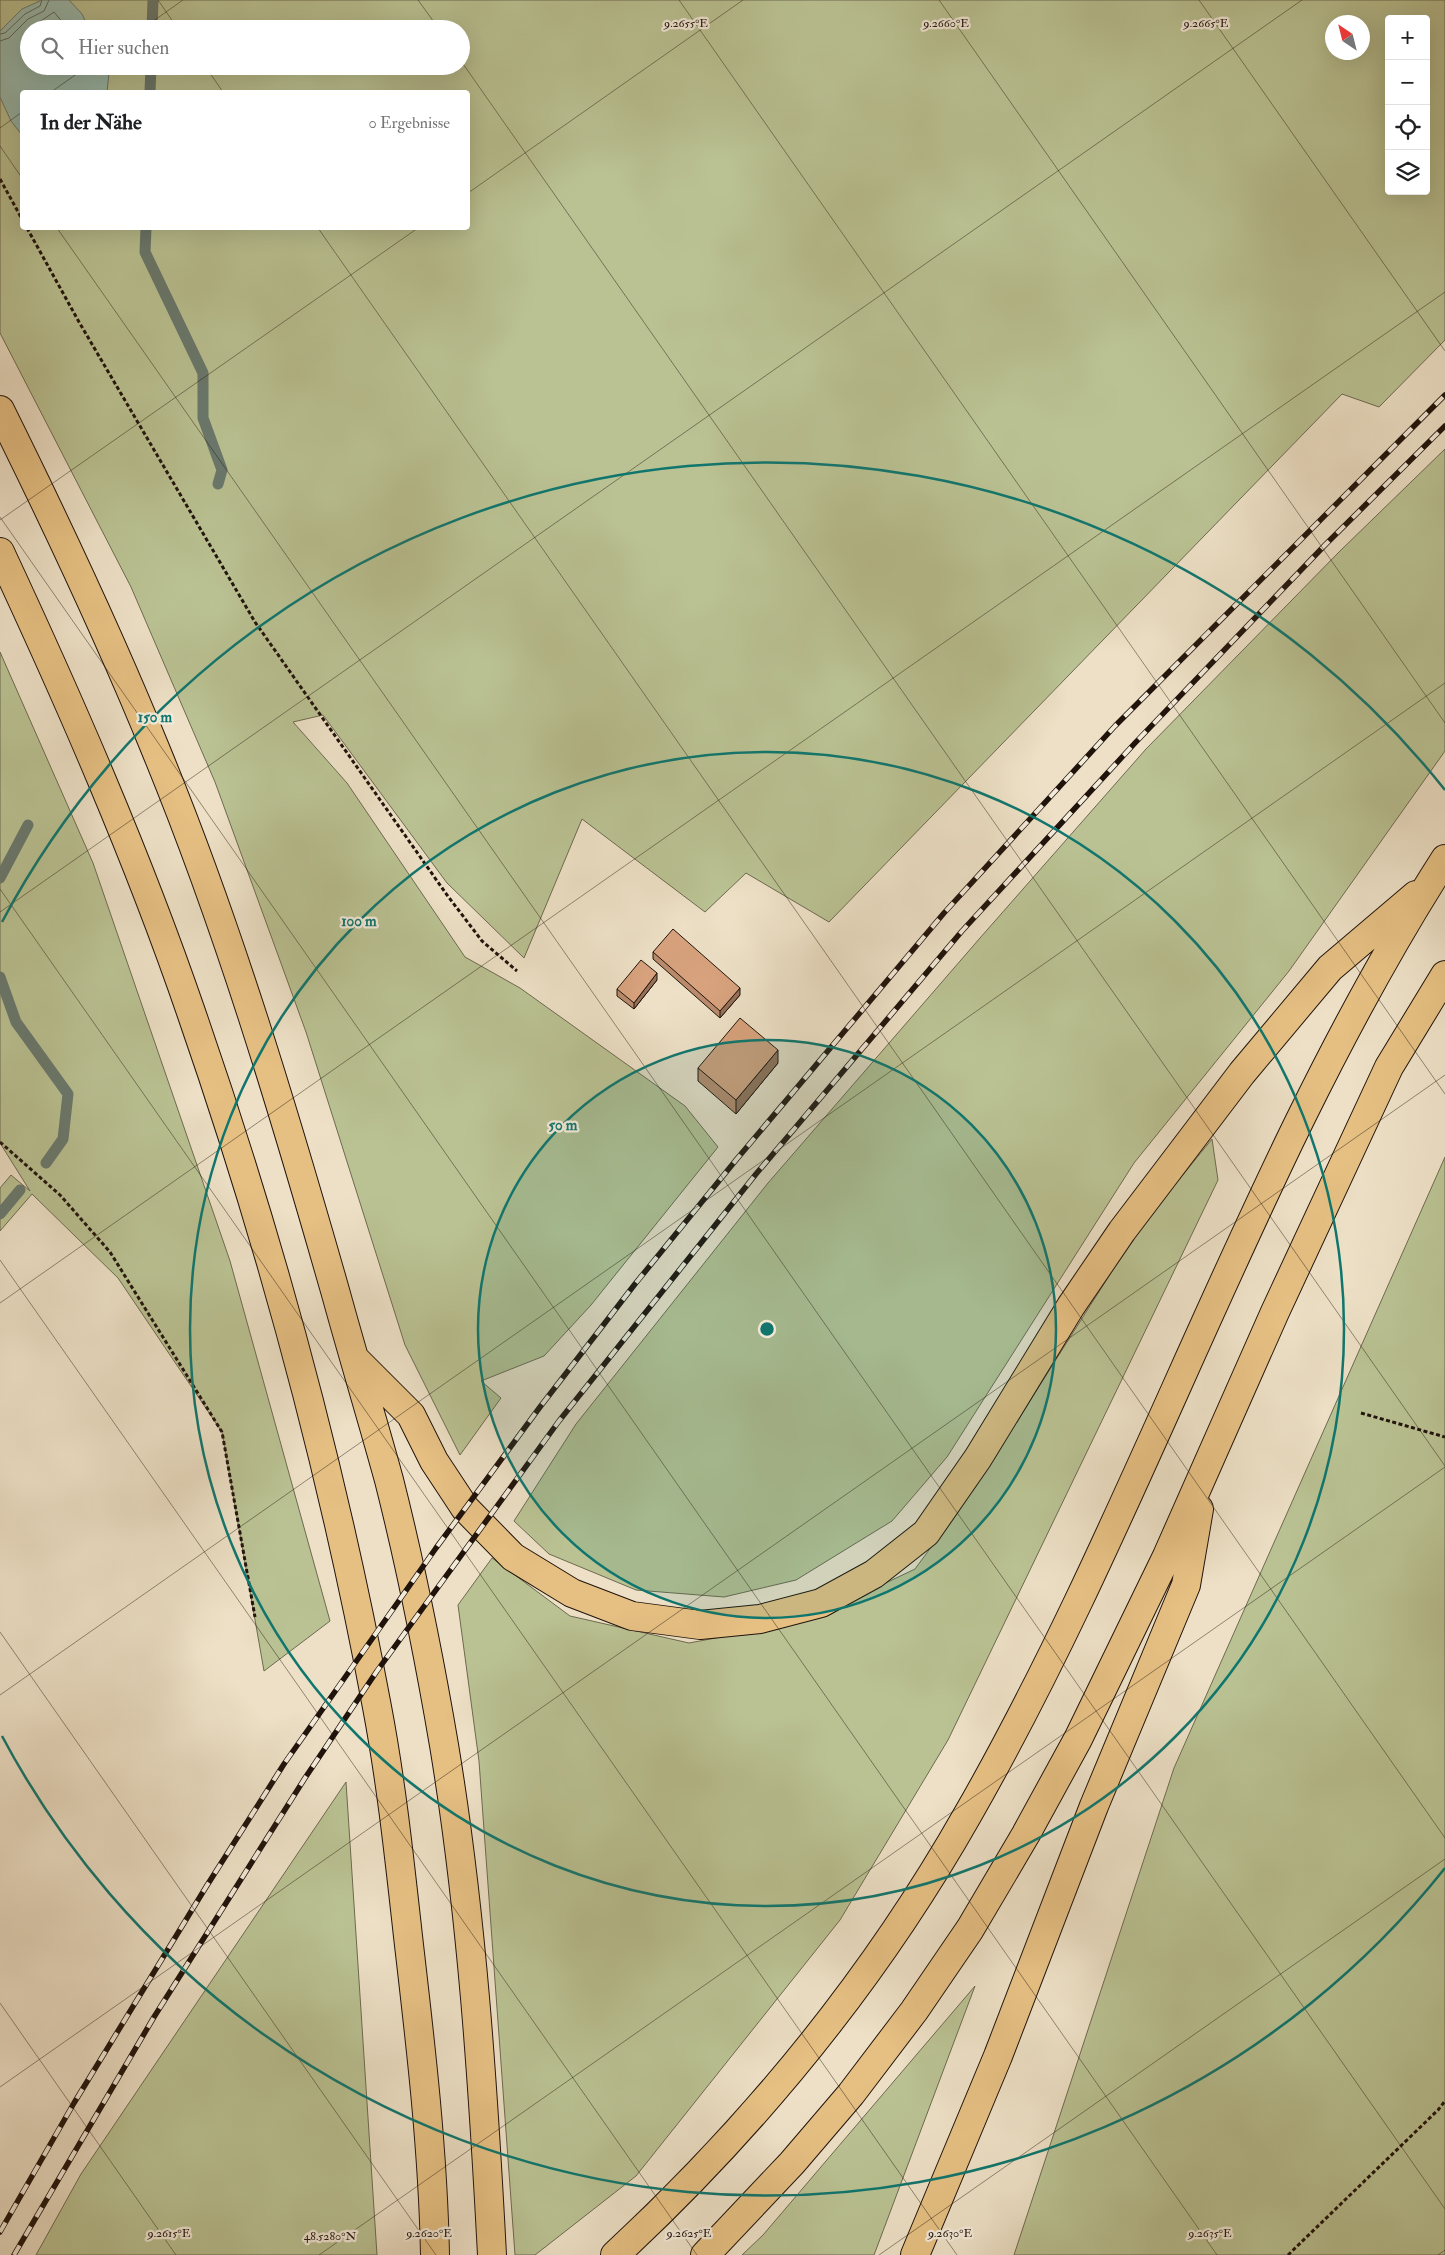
<!DOCTYPE html>
<html lang="de">
<head>
<meta charset="utf-8">
<style>
	:root { --surface:#fff; --page:#f2f2f2; --text:#202124; --muted:#757577; --line:#e0e0e0 }
	body { margin:0; font-family:"IM FELL Double Pica",serif; background:var(--page); color:var(--text) }
	.controls { position:absolute; right:15px; top:15px; display:grid; overflow:hidden; border-radius:5px; box-shadow:0 5px 20px #0002 }
	.controls button { width:45px; height:45px; display:grid; place-items:center; padding:0; border:0; border-bottom:1px solid var(--line); background:var(--surface); color:var(--text); font:25px sans-serif }
	.compass { position:absolute; left:1325px; top:15px; width:45px; height:45px; border-radius:50%; background:var(--surface); box-shadow:0 5px 20px #0002; rotate:325deg }
	.list { margin:0; padding:0; list-style:none }
	h2 { display:flex; justify-content:space-between; align-items:center; height:65px; margin:0; padding:0 20px; font-size:21px }
	h2 small { font-size:16px; font-weight:400; color:var(--muted) }
	.icon { flex:none; width:28px; height:28px; fill:none; stroke:currentColor; stroke-width:2; stroke-linecap:round; stroke-linejoin:round }
	.map { position:relative; flex:none; width:1445px; height:2255px; overflow:hidden }
	.search { position:absolute; background:var(--surface); box-shadow:0 5px 20px #0002; left:20px; top:20px; width:450px; height:55px; display:flex; align-items:center; gap:12px; box-sizing:border-box; padding:0 18px; border-radius:28px; color:var(--muted); font-size:19px }
	.panel { position:absolute; background:var(--surface); box-shadow:0 5px 20px #0002; left:20px; top:90px; width:450px; height:140px; border-radius:5px }
	.map>svg:first-child { display:block }
	.green { fill:#bac293; stroke:#6d6a50; fill-rule:evenodd }
	.water { fill:#9abdb0; stroke:#69796e }
	.lines { fill:none; stroke-linecap:round; stroke-linejoin:round }
	.shore { stroke:#5d685e; stroke-width:1 }
	.stream { stroke:#69796e; stroke-width:11 }
	.trunk-casing { stroke:#20130c; stroke-width:30 }
	.path { stroke:#20130c; stroke-width:3; stroke-dasharray:4 2.5; stroke-linecap:butt }
	.trunk { stroke:#e6c083; stroke-width:28 }
	.rail-casing { stroke:#20130c; stroke-width:5.5 }
	.rail { stroke:#f3ebda; stroke-width:4; stroke-dasharray:11; stroke-linecap:butt }
	.wall { fill:#b98b6c; stroke:#20130c }
	.shaded-wall { fill:#967158; stroke:#20130c }
	.building { fill:#d7a27d; stroke:#20130c }
	.ticks { fill:none; stroke:#20130c; stroke-width:1; stroke-opacity:0.45 }
	.ring { fill:none; stroke:#0f766e; stroke-width:2.5 }
	.ticks-label { font-size:12px; text-anchor:middle; fill:#20130c; stroke:#f3ebda; stroke-width:4.5; stroke-linejoin:round; paint-order:stroke }
	.centre { fill:#0f766e; stroke:#f3ebda; stroke-width:2.5 }
	.ring-label { font-size:15px; text-anchor:middle; font-weight:bold; fill:#0f766e; stroke:#f3ebda; stroke-width:4.5; stroke-linejoin:round; paint-order:stroke }
</style>
</head>
<body>
<div class="map">
<svg width="1445" height="2255" viewBox="0 0 1445 2255">
	<rect width="100%" height="100%" fill="#ede0c6"/>
	<filter id="stains"><feTurbulence type="fractalNoise" baseFrequency=".004" numOctaves="4"/><feColorMatrix values="0 0 0 0 .2 0 0 0 0 .09 0 0 0 0 .02 0 0 0 .5 -.17"/></filter>
	<radialGradient id="worn" r=".72"><stop offset=".6" stop-color="#630" stop-opacity="0"/><stop offset="1" stop-color="#630" stop-opacity=".3"/></radialGradient>
	<path class="green" d="M0,0H1445V340L1379,407L1342,394L829,922L746,873L705,912L582,819L524,958L447,883L323,715L293,722L347,783L465,957L520,988L685,1106L718,1147L591,1305L544,1356L481,1381L501,1398L460,1455L405,1345L306,1032L215,782L131,587L0,333ZM1389,19H1426V191H1389ZM1332,22H1362V52H1332ZM29,29H461V66H29ZM22,92H468V228H22Z
		M1445,449V751L1289,971L1134,1163L947,1457L892,1521L796,1580L724,1597L636,1590L549,1554L514,1521L576,1424L768,1183L980,938L1146,749L1339,552Z
		M0,652L93,863L230,1261L330,1621L264,1671L222,1432L118,1278L32,1194L0,1231V1188L11,1175L30,1191L0,1143Z
		M1212,1139L1218,1180L948,1740L840,1920L636,2176L535,2255H515L479,1761L458,1605L492,1558L570,1616L689,1643L806,1621L915,1569L976,1486L1138,1230Z
		M1445,1157V2255H1014L1174,1768Z
		M346,1782L377,2255H36L81,2174Z
		M975,1986L874,2255H742L763,2235Z"/>
	<path class="water" d="M42,0H69L82,14L89,29H29V66H106L109,73L107,92H22V135L11,121L0,97V31L22,9Z"/>
	<g class="lines">
		<path class="shore" d="M29,29L54,12L68,29
			M0,34L5,33L25,14L40,6L42,0
			M0,41L9,38L28,19L44,11L49,0"/>
		<path class="stream" d="M152,29L153,0
			M150,92L151,66
			M146,228L145,252L203,373V418L222,470L218,484
			M0,878L28,825
			M0,977L16,1022L68,1094L63,1139L46,1163
			M0,1214L20,1190"/>
		<defs>
			<path id="trunk" d="M0,410C56,523 110,637 157,753C229,928 284,1112 336,1294C353,1356 372,1418 389,1480C411,1567 429,1657 444,1745C472,1914 483,2084 492,2255
				M0,552C70,702 137,855 191,1012C270,1239 333,1471 377,1707C392,1786 400,1865 409,1945C421,2048 433,2151 435,2255
				M356,1360L411,1415L434,1461L465,1508L513,1557L572,1593L632,1616L700,1625L760,1619L821,1603L874,1574L926,1533L978,1458L1071,1306L1122,1231L1242,1073L1330,968L1416,895
				M615,2255C753,2127 875,1978 968,1814C1145,1505 1252,1160 1445,859
				M705,2255L792,2163L851,2094L914,2011L970,1929L1026,1834L1078,1739L1167,1556L1275,1312L1389,1067L1445,975
				M915,2255L998,2056L1094,1806L1186,1585L1199,1509"/>
		</defs>
		<use href="#trunk" class="trunk-casing"/>
		<path class="path" d="M0,179L22,219
			M27,228L79,322L255,622L447,895L482,941L517,971
			M0,1142L60,1195L110,1252L222,1432L255,1617
			M1361,1413L1445,1437
			M1288,2255L1438,2110L1445,2101"/>
		<use href="#trunk" class="trunk"/>
		<defs>
			<path id="rail" d="M0,2232L74,2103L206,1887L284,1764L436,1548L540,1407L635,1284L736,1160L944,913L1115,726L1445,395
				M14,2255L154,2017L305,1778L377,1671L559,1421L756,1174L962,931L1135,743L1326,544L1445,426"/>
		</defs>
		<use href="#rail" class="rail-casing"/>
		<use href="#rail" class="rail"/>
	</g>
	<path class="wall" d="M653,952L740,995L720,1018L653,959Z
		M657,980L634,1009L617,996V989Z
		M778,1063L736,1114L698,1081V1068Z"/>
	<path class="shaded-wall" d="M657,973V980L634,1009V1003Z
		M740,988V995L720,1018V1011Z
		M778,1050V1063L736,1114V1100Z"/>
	<path class="building" d="M673,929L740,988L720,1011L653,952Z
		M641,960L657,973L634,1003L617,989Z
		M740,1018L778,1050L736,1100L698,1068Z"/>
	<path class="ticks" d="M158,0L178,29M418,0L439,29M679,0L1445,1094M939,0L1445,723M1199,0L1445,351M142,29L183,0M461,61L1445,1466M205,66L223,92M51,92L88,66M0,128L22,112M0,146L22,178M468,193L743,0M57,228L1445,2209M318,228L1445,1838M0,517L1217,2255M0,520L418,228M0,889L957,2255M0,912L1302,0M0,1260L697,2255M0,1303L1445,292M0,1632L436,2255M0,1695L1445,683M0,2003L176,2255M0,2087L1445,1075M319,2255L1445,1467M879,2255L1445,1859M1438,2255L1445,2250"/>
	<circle cx="767" cy="1329" r="289" fill="#0f766e" fill-opacity=".12"/>
	<g class="ring">
		<circle cx="767" cy="1329" r="289"/>
		<circle cx="767" cy="1329" r="577"/>
		<path d="M1445 1868A866 866 0 0 1 2 1736M2 922A866 866 0 0 1 1445 790"/>
	</g>
	<g class="ticks-label">
		<text x="686" y="27">9.2655°E</text>
		<text x="946" y="27">9.2660°E</text>
		<text x="1206" y="27">9.2665°E</text>
		<text x="169" y="2237">9.2615°E</text>
		<text x="429" y="2237">9.2620°E</text>
		<text x="689" y="2237">9.2625°E</text>
		<text x="950" y="2237">9.2630°E</text>
		<text x="1210" y="2237">9.2635°E</text>
		<text x="330" y="2240">48.5280°N</text>
	</g>
	<circle cx="767" cy="1329" r="8" class="centre"/>
	<g class="ring-label">
		<text x="155" y="722">150 m</text>
		<text x="359" y="926">100 m</text>
		<text x="563" y="1130">50 m</text>
	</g>
	<rect width="100%" height="100%" filter="url(#stains)"/>
	<rect width="100%" height="100%" fill="url(#worn)"/>
</svg>
<div class="controls">
<button>+</button>
<button>−</button>
<button><svg class="icon" aria-label="locate" viewBox="0 0 24 24"><circle cx="12" cy="12" r="6"/><path d="M12 2v4M12 18v4M2 12h4M18 12h4"/></svg></button>
<button><svg class="icon" aria-label="layers" viewBox="0 0 24 24"><path d="M12 4l9 5-9 5-9-5zM3 14l9 5 9-5"/></svg></button>
</div>
<svg class="compass" viewBox="-18 -18 36 36"><path d="M0-13l5 13h-10z" fill="#e53935"/><path d="M0 13l5-13h-10z" fill="#757577"/></svg>
<div class="search"><svg class="icon" aria-label="search" viewBox="0 0 24 24"><circle cx="10" cy="10" r="6"/><path d="M15 15l6 6"/></svg>Hier suchen</div>
<section class="panel">
<h2>In der Nähe<small>0 Ergebnisse</small></h2>
<ul class="list">
</ul>
</section>
</div>
</body>
</html>
